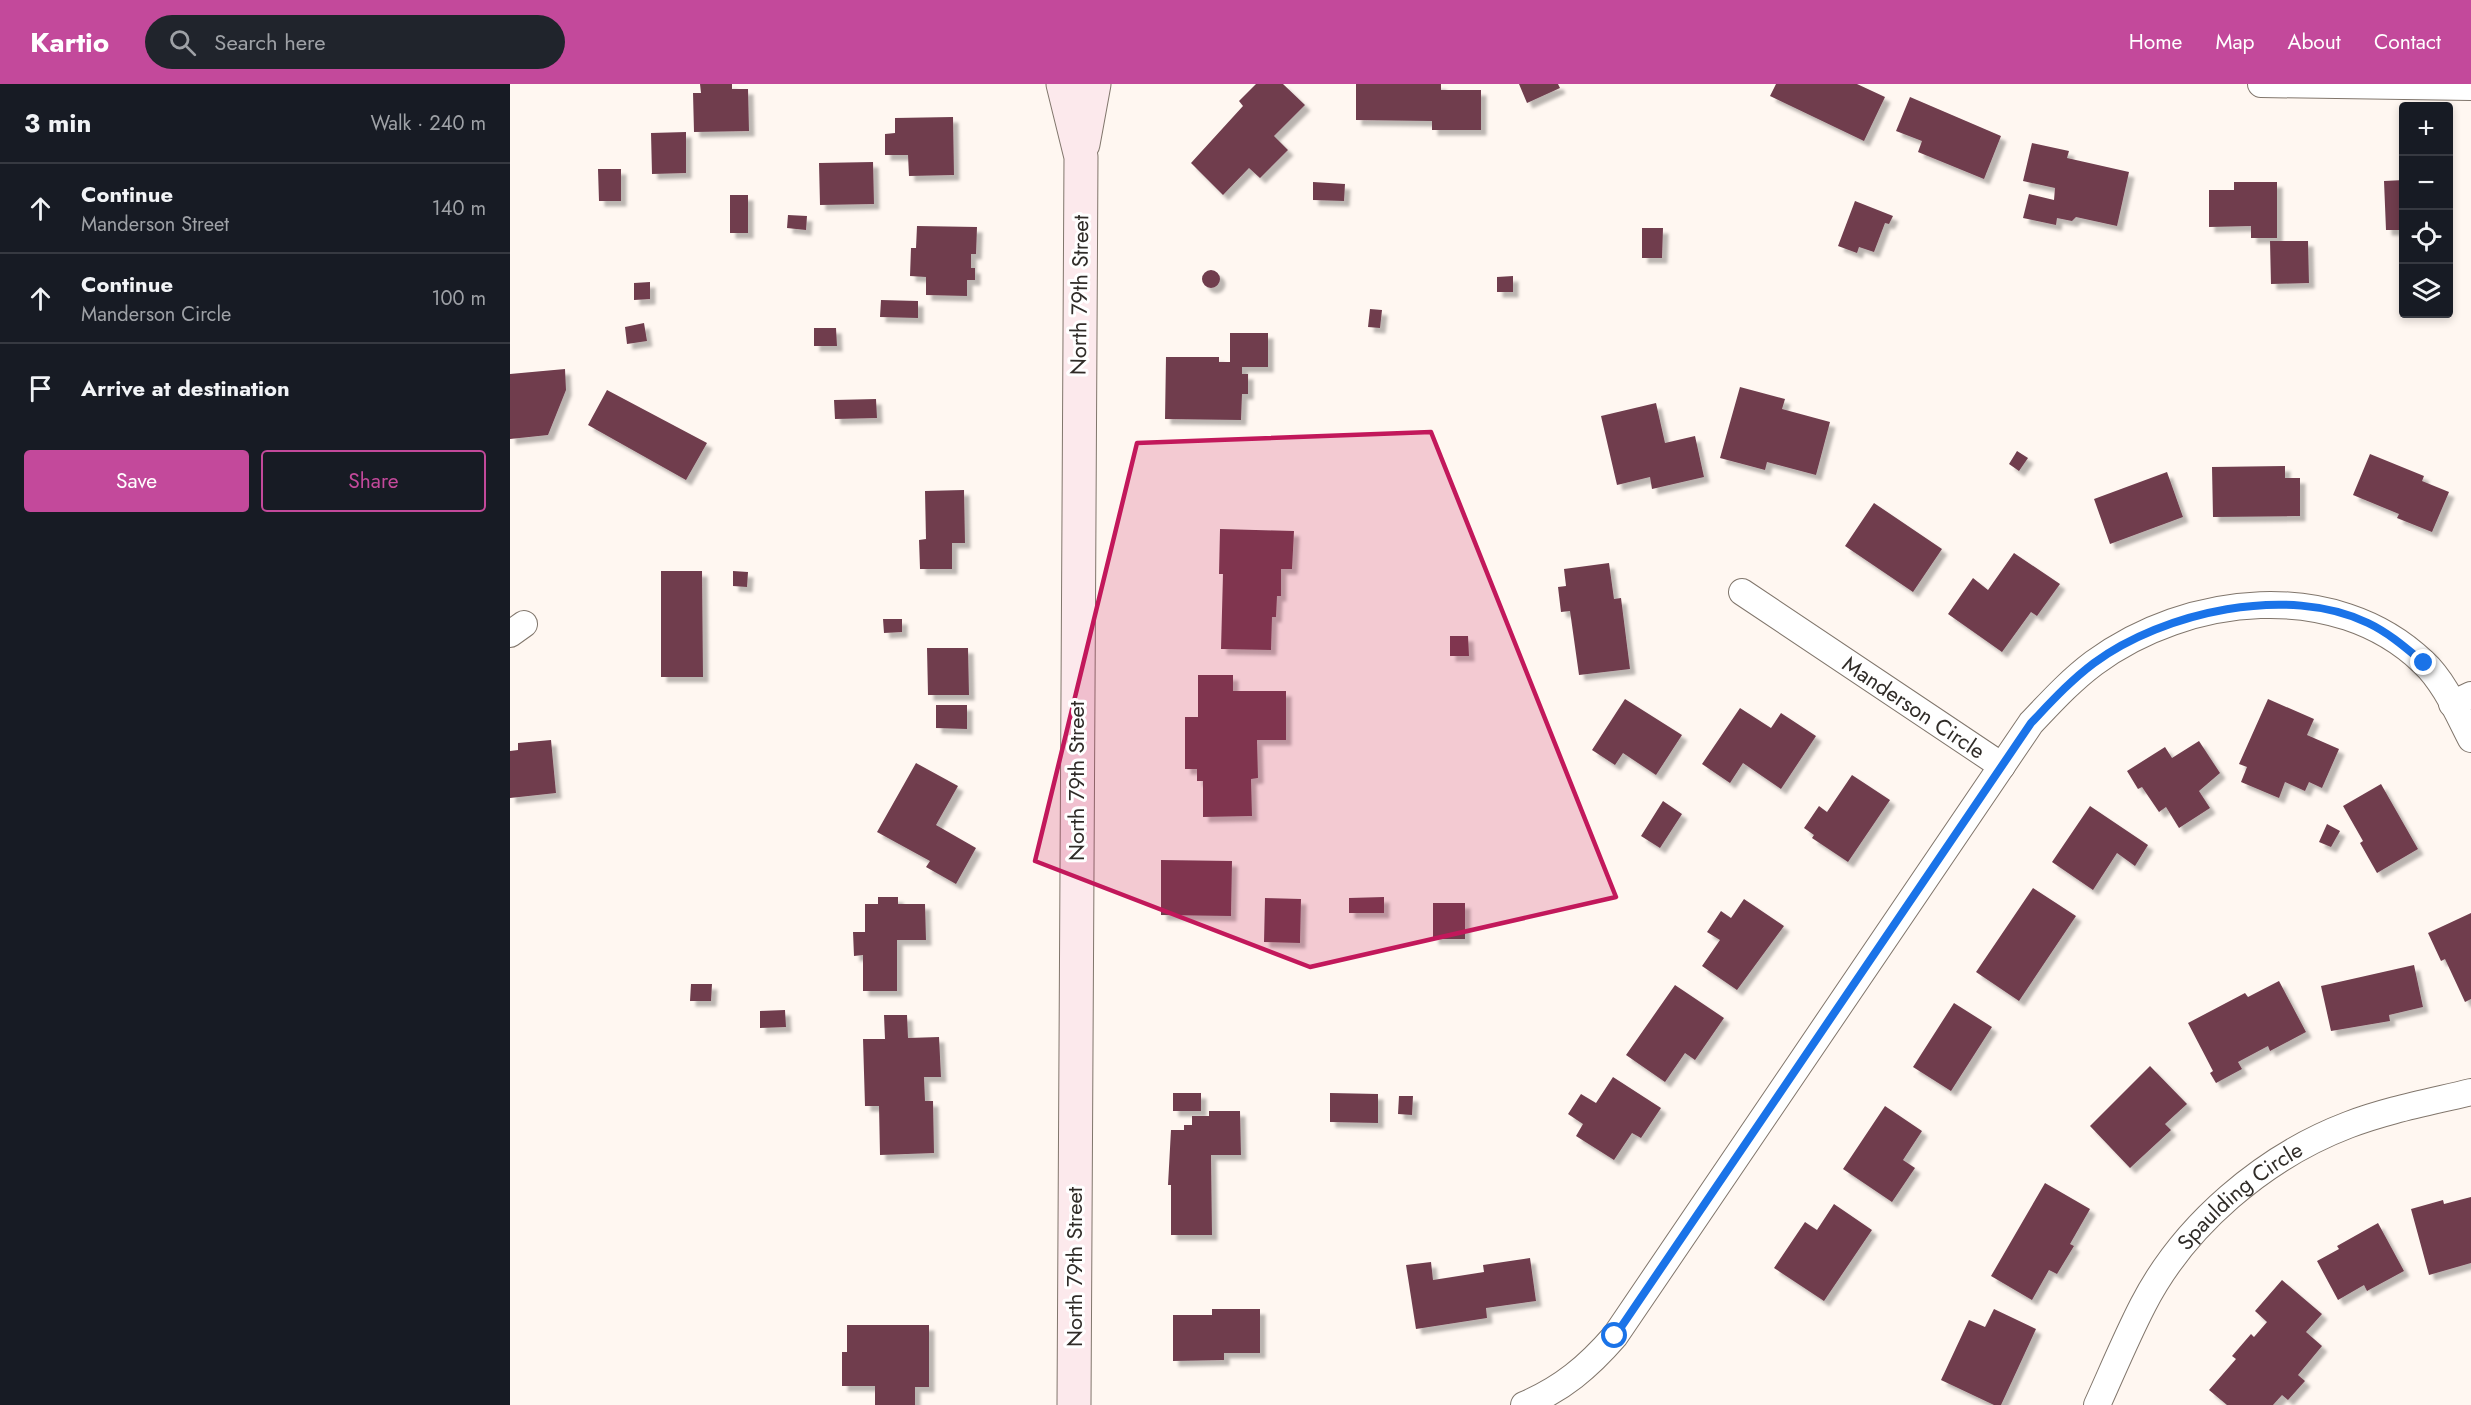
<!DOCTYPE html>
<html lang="en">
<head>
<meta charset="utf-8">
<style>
	:root { --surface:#171b24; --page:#20242c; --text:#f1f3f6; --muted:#9ea1a6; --line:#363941; --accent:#c3499b }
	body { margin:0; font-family:Jost,sans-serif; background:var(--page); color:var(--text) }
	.controls { position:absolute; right:18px; top:18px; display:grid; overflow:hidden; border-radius:6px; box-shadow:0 3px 9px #0003 }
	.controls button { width:54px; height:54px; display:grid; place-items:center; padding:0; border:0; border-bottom:2px solid var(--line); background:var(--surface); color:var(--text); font:30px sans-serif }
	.stop { position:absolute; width:18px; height:18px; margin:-14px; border:4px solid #1a73e8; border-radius:50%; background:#fff }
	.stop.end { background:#1a73e8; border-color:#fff; box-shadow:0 2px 6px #0008 }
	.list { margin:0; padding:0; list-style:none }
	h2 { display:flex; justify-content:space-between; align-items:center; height:78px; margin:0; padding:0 24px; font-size:26px }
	h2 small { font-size:20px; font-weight:400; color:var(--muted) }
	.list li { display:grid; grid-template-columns:39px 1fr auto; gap:18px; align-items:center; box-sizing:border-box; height:90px; padding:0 24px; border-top:2px solid var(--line) }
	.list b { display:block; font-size:22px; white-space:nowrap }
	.list p { margin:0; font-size:20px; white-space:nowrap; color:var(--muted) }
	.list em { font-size:20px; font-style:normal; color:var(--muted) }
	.actions { display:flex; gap:12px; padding:18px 24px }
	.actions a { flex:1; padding:14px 0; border:2px solid var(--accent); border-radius:6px; text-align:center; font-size:21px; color:var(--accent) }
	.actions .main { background:var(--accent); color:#fff }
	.icon { flex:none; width:33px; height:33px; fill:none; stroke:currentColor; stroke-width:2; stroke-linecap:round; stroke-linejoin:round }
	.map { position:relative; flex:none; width:1961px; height:1321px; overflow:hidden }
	header { display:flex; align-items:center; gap:36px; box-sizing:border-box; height:84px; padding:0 30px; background:var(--accent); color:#fff }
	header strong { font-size:28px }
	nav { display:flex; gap:33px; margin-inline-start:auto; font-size:21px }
	.search { width:420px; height:54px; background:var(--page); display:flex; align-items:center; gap:15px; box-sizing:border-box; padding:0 21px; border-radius:33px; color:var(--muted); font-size:22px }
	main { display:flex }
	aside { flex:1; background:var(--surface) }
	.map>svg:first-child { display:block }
	.building { fill:#6f3e4e; filter:url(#shadow) }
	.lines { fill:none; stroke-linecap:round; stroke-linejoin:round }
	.street-casing { stroke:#81766c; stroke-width:28 }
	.secondary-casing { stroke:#81766c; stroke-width:35 }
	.street { stroke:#fff; stroke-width:26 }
	.secondary { stroke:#fce9ec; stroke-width:33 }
	.route { stroke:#1a73e8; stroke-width:8 }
	.marked { fill:#c2185b; fill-opacity:0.2; stroke:#c2185b; stroke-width:4.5; stroke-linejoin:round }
	.labels { text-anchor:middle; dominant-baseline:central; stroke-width:6; stroke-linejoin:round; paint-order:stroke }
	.street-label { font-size:22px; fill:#302c28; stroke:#fff }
</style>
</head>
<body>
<header>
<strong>Kartio</strong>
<div class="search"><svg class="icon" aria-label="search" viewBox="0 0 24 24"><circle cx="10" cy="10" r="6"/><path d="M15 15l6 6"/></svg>Search here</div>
<nav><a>Home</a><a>Map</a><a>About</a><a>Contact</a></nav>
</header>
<main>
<aside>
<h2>3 min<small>Walk · 240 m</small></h2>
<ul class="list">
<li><svg class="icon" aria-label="ahead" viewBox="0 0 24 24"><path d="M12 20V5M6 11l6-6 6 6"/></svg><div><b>Continue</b><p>Manderson Street</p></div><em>140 m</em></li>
<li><svg class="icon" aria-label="ahead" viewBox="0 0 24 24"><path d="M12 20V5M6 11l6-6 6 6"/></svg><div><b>Continue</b><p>Manderson Circle</p></div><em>100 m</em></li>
<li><svg class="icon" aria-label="arrive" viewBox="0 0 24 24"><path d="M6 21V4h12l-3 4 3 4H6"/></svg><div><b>Arrive at destination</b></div></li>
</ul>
<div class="actions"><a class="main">Save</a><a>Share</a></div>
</aside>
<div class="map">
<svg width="1961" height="1321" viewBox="0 0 1961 1321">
	<defs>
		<filter id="shadow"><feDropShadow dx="5.5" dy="5.5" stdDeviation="1.5" flood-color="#0004"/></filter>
	</defs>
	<rect width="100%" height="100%" fill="#fff7f1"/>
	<path class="building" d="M190,0H222V5H238L239,47L184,48L183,9H191Z
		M746,0H773L795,21L764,52L778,66L750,94L739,84L713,111L681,79L733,22L729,17Z
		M846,0H931V6H971V46H922V37L846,36Z
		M1009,0H1048L1050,4L1017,19Z
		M1266,0H1347L1375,13L1354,57L1260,12Z
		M1400,13L1491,52L1474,95L1408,68L1412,57L1386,47Z
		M443,33L444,91L399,92L398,71H375V50L385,49V34Z
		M176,48V89L142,90L141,49Z
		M1522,59L1559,67L1557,74L1619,88L1607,142L1566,133L1562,137L1547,134L1546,141L1513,134L1519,110L1544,116L1545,104L1513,97Z
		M363,78L364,120L310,121L309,79Z
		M88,85H111V117H89Z
		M1894,96V146H1876L1874,97Z
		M803,98L835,100L834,117L803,116Z
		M1724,98H1767V154H1741V142L1699,143V106H1724Z
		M220,111H238V149H220Z
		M1345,117L1383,132L1379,140L1375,139L1364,168L1349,163L1347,169L1328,162Z
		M278,131L297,132L296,146L277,144Z
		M407,142L467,143L466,170H461V184H465V196H457V212L416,211V193L400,192L401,164H406Z
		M1132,144H1153L1152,174H1132Z
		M1760,157H1798L1799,199L1761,200Z
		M692 195a9 9 0 1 1 18 0a9 9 0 1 1-18 0Z
		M1003,192V208H987V193Z
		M140,198V215L124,216V199Z
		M371,216L408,217V234L370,233Z
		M860,225L872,226L870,244L858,243Z
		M134,239L137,257L117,260L115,243Z
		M304,244H326L327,262H304Z
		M720,249H758V283H732V290H738V310H732L731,336L655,335L656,273H709V278H720Z
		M55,285L56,306L38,351L0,355V290Z
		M1230,303L1275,315L1272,325L1320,338L1306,391L1257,378L1255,386L1210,374Z
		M97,306L197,359L176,396L78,341Z
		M366,315L367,334L325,335L324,316Z
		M1146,319L1155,359L1185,352L1194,393L1142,405L1140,393L1107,401L1091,332Z
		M1507,367L1518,374L1509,387L1499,380Z
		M1860,370L1914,392L1912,397L1939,408L1922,448L1887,434L1889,430L1843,411Z
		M1775,382V394H1790V432L1703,433L1702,383Z
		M1657,388L1673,433L1600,460L1584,415Z
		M454,406L455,459H442V485H410L409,456L416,455L415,407Z
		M1364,419L1432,465L1403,508L1335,462Z
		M710,445L784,447L782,485H771V512H767L766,533H762L761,566L711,565L713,490H709Z
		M1504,469L1550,500L1527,532L1521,528L1492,568L1438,530L1463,494L1478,506Z
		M1099,479L1104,515L1111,514L1120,585L1069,591L1060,527L1051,528L1048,503L1056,502L1054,485Z
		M151,487H192L193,593H151Z
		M223,487L238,488L237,503L223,502Z
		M373,535H392V548L374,549Z
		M940,552H958L959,572H940Z
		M417,564H458L459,611H418Z
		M688,591H723V607H776V656H747L748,694L741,695L742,732L693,733V697H687V685H675V633H688Z
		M1115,615L1172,651L1146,691L1113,669L1105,681L1082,666Z
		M1758,615L1804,635L1797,651L1829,665L1812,704L1799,698L1795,707L1775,698L1769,714L1731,698L1737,683L1729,680Z
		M426,621H457V645L426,644Z
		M1230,624L1261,644L1271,629L1306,652L1271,705L1233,679L1220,699L1192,680Z
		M41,656L46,709L0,714V667L8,666V659Z
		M1689,657L1710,689L1689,707L1700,724L1669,744L1656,723L1649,728L1632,703L1628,705L1617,687L1655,663L1662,674Z
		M406,679L448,702L426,741L466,764L446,800L416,783L420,777L367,748Z
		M1342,691L1380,716L1338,778L1302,754L1304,751L1294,744L1309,722L1317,728Z
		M1871,700L1908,765L1867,789L1850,759L1853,757L1833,722Z
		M1153,717L1172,730L1150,764L1131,752Z
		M1580,722L1638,761L1625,782L1607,769L1583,806L1542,778Z
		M1817,740L1830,747L1821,763L1809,758Z
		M651,776L722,777L721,832L651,831Z
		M1523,804L1566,832L1509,917L1466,888Z
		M368,813H388V820H415L416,856H387V907H353V871L344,872L343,848H355V820H368Z
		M874,813V829H839V814Z
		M755,814L791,815L790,859L754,858Z
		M1234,815L1274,842L1227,906L1192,882L1210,856L1197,848L1211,827L1221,834Z
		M923,819H955V855H923Z
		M1961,829V915L1955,918L1935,875L1931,877L1918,849Z
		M1904,881L1913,923L1879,931L1880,937L1821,947L1811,902Z
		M1769,897L1796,948L1760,967L1758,962L1728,978L1732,985L1706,999L1700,989L1703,987L1678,939L1735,909L1738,913Z
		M181,900H202L201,917H180Z
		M1165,901L1214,934L1185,976L1175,969L1155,998L1116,971Z
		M1444,919L1482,943L1441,1007L1403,983Z
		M275,926L276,943L250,944V927Z
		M374,931H397L398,954L429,953L431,993H414L415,1017H423L424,1069L370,1071L369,1022H355L353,955H375Z
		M1640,982L1677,1020L1655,1040L1661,1046L1620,1084L1580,1042Z
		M1103,993L1151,1024L1131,1054L1122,1049L1104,1076L1066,1052L1073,1040L1058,1030L1071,1010L1086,1019Z
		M663,1009H691V1027H663Z
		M820,1009L868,1010V1039L820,1038Z
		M889,1012H903L902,1031L888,1030Z
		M1375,1022L1412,1047L1393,1076L1405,1084L1382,1118L1333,1085Z
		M699,1027H730L731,1071H701L702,1151H661V1101H658L661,1046H674V1041H682V1032H699Z
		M1535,1099L1580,1125L1560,1160L1564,1162L1547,1190L1539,1186L1522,1216L1481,1192Z
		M1961,1113V1179L1919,1191L1901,1125L1933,1116L1934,1120Z
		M1324,1120L1362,1146L1314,1217L1264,1184L1295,1138L1307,1146Z
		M1868,1139L1894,1187L1857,1207L1854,1201L1828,1216L1807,1177L1829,1165L1827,1162Z
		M1020,1174L1026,1217L976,1224L977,1234L906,1245L896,1181L921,1178L923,1196L974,1188L973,1181Z
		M1772,1196L1812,1230L1796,1248L1812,1262L1788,1291L1795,1297L1778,1316L1772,1311L1763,1321H1717L1699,1306L1726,1275L1722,1272L1741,1250L1744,1253L1757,1238L1745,1227Z
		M702,1225H750V1269H714V1276L663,1277V1231H702Z
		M1484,1225L1526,1245L1491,1321H1484L1431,1296L1459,1236L1475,1243Z
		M337,1241H419V1303H405V1321H365V1302H332V1268H337Z"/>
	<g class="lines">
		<defs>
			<g id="street">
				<path d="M1751,0L1961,3"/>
				<path id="s1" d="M1232,508L1492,682"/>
				<path d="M0,550L14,540"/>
				<path d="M1942,620L1961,611"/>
				<path d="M1014,1321C1052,1305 1078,1283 1105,1252L1521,639C1541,618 1560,597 1584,579C1677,510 1825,494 1913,578C1934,597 1948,630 1961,655"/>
				<path id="s2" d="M1587,1321C1602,1288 1616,1254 1633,1221C1674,1141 1754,1073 1838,1041C1877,1026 1920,1018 1961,1008"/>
			</g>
			<path id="secondary" d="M553,0L571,73L564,1321
				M573,60L584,0"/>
		</defs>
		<use href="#street" class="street-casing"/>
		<use href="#secondary" class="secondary-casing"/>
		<use href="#street" class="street"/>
		<use href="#secondary" class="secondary"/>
	</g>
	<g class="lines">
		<path class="route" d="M1105,1252L1521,639C1541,618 1560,597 1584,579C1653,528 1778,500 1858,539C1879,549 1896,564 1914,579"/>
	</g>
	<path class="marked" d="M921,348L1106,813L800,883L525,777L627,359Z"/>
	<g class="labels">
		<g class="street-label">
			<text transform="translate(569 211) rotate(-89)">North 79th Street</text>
			<text stroke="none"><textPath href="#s1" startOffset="207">Manderson Circle</textPath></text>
			<text transform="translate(566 697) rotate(-90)">North 79th Street</text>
			<text stroke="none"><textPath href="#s2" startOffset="258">Spaulding Circle</textPath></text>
			<text transform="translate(564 1183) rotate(-90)">North 79th Street</text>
		</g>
	</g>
</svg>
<div class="controls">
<button>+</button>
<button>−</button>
<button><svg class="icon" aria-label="locate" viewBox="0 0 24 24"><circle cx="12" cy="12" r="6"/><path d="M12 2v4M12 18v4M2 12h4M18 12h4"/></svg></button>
<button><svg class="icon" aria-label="layers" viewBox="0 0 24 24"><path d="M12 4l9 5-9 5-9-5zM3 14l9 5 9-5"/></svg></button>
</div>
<div class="stop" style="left:1105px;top:1252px"></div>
<div class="stop end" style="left:1914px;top:579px"></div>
</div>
</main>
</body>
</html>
